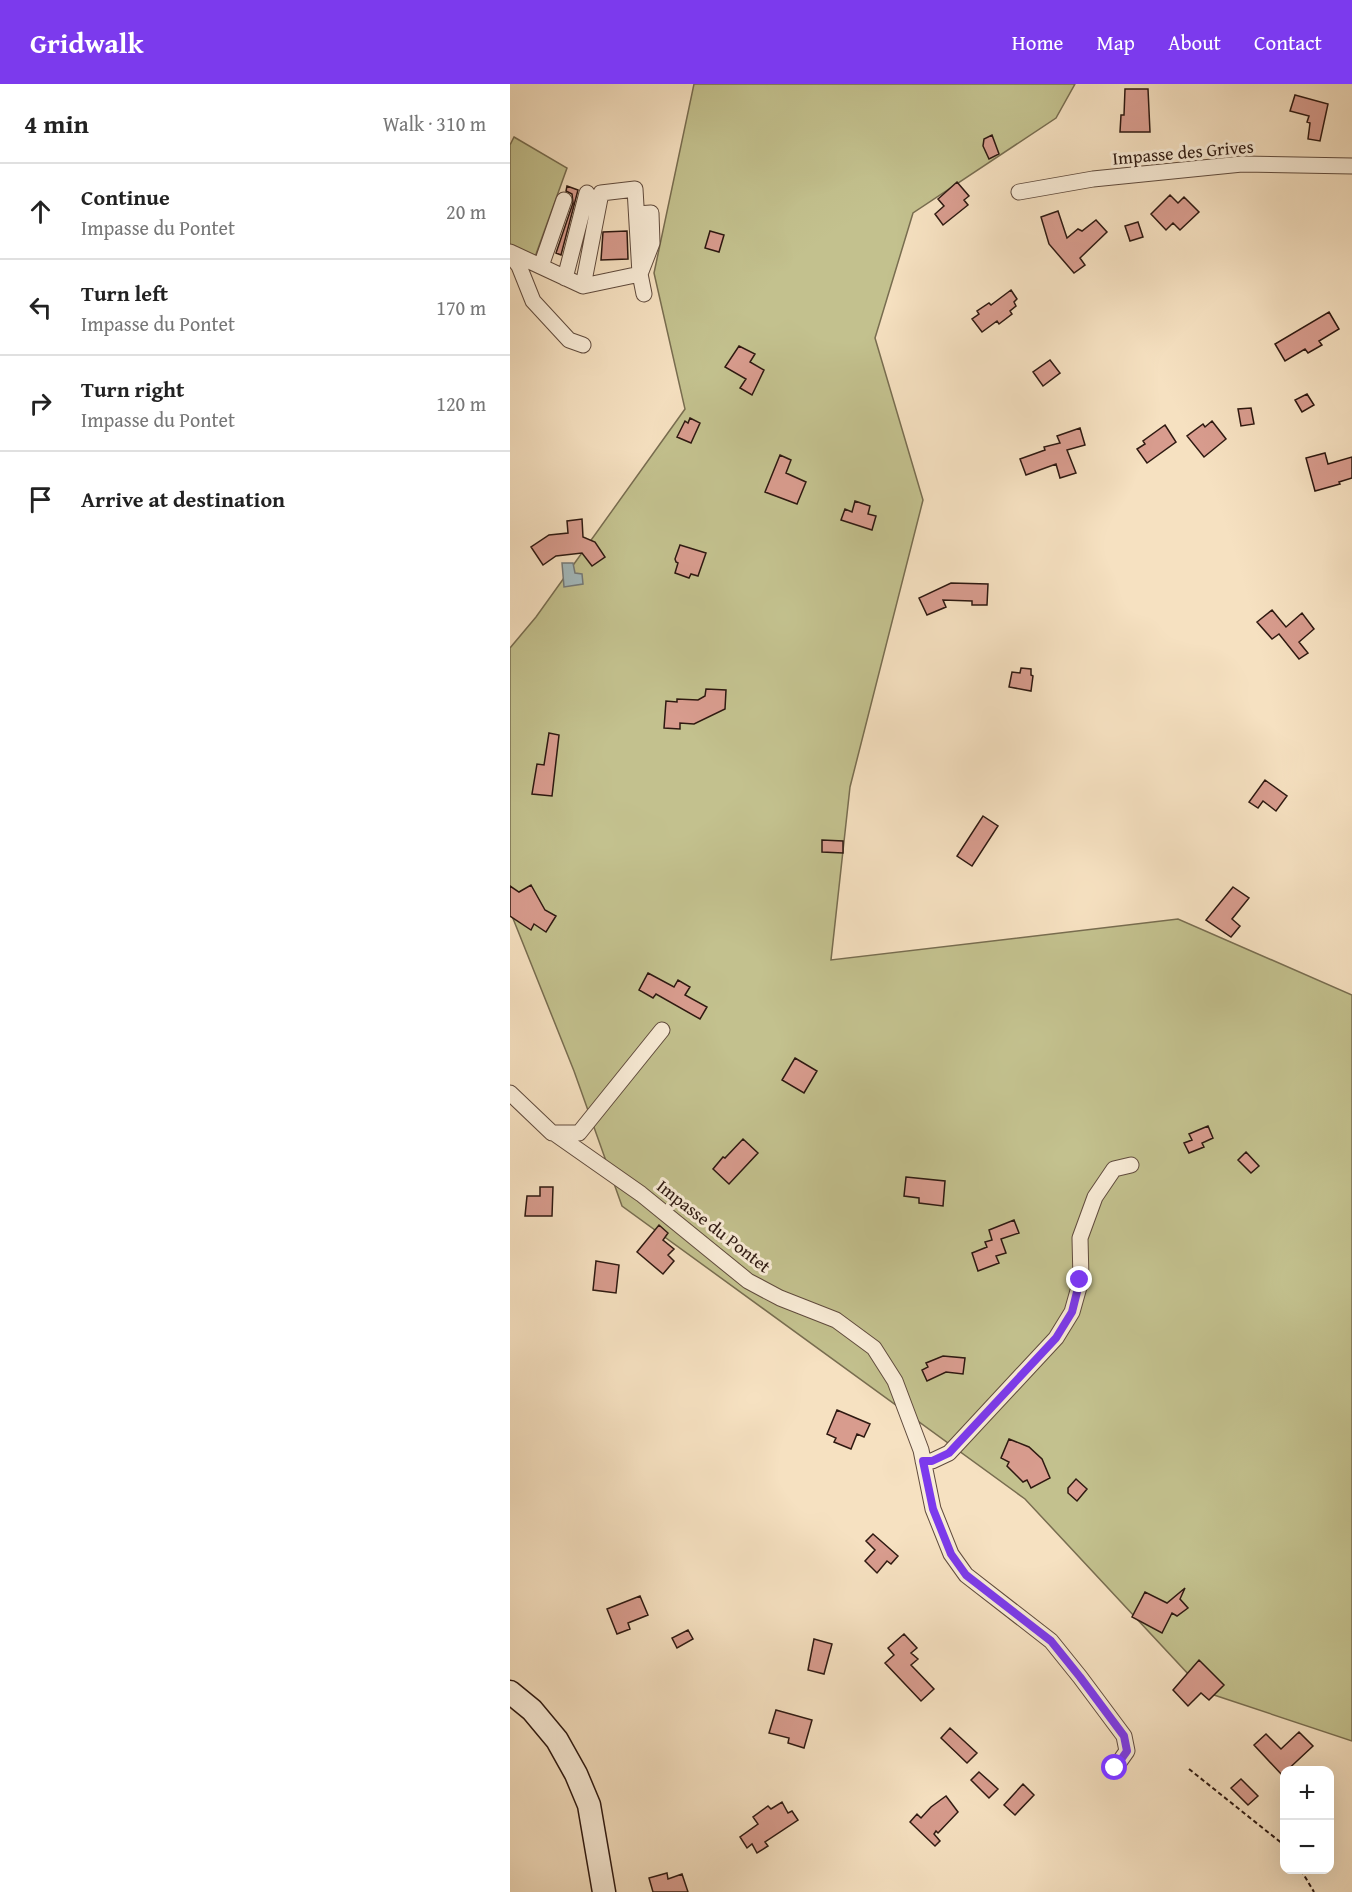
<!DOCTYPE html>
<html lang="en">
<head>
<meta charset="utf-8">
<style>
	:root { --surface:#fff; --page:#f6f6f6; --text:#222; --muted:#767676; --line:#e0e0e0; --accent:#7c3aed }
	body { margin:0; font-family:"Gentium Book Plus",serif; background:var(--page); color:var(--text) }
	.controls { position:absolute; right:18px; bottom:18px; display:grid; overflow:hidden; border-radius:12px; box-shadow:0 6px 24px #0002 }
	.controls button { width:54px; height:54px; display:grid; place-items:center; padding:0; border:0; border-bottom:2px solid var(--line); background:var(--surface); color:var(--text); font:30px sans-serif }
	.stop { position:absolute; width:18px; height:18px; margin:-14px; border:4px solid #7c3aed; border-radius:50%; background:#fff }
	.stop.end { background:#7c3aed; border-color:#fff; box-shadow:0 2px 6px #0008 }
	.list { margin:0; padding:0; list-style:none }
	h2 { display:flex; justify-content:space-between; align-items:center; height:78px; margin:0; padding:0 24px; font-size:26px }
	h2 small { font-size:20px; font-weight:400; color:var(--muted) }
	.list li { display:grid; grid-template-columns:39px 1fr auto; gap:18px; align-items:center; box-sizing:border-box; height:96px; padding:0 24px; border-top:2px solid var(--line) }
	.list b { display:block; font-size:22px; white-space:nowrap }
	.list p { margin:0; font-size:20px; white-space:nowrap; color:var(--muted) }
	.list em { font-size:20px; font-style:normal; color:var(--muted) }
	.icon { flex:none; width:33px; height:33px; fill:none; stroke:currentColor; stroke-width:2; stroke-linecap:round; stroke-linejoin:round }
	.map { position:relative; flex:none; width:842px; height:1808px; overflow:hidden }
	header { display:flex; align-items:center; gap:36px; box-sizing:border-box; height:84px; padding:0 30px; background:var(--accent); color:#fff }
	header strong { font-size:28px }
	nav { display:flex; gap:33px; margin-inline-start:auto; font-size:21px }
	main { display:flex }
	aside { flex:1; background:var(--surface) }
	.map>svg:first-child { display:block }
	.green { fill:#c3c18e; stroke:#786d50; stroke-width:1.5 }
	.water { fill:#a3babe; stroke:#747a79; stroke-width:1.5 }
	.building { fill:#d89c8e; stroke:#2e1911; stroke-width:1.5 }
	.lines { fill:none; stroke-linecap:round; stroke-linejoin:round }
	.street-casing { stroke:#604b3d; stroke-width:17 }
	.secondary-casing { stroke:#2e1911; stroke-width:25 }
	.path { stroke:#2e1911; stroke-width:2; stroke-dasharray:4.5 3; stroke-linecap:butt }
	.street { stroke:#f9ecd7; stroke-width:15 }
	.secondary { stroke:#f9ecd7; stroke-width:22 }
	.route { stroke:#7c3aed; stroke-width:8 }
	.labels { text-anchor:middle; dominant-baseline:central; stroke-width:6; stroke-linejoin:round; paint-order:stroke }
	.street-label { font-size:18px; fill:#2e1911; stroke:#f9ecd7 }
</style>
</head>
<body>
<header>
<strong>Gridwalk</strong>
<nav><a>Home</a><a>Map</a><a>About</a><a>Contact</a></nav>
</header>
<main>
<aside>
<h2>4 min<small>Walk · 310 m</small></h2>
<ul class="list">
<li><svg class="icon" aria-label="ahead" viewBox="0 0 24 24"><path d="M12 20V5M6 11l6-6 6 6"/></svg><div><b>Continue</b><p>Impasse du Pontet</p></div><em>20 m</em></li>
<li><svg class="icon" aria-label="left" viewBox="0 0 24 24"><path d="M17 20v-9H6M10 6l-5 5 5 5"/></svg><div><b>Turn left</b><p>Impasse du Pontet</p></div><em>170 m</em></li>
<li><svg class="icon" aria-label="right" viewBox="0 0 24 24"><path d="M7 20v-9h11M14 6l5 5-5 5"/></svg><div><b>Turn right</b><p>Impasse du Pontet</p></div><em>120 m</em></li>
<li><svg class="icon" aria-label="arrive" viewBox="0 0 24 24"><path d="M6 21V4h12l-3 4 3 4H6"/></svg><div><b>Arrive at destination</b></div></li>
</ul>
</aside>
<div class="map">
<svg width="842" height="1808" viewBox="0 0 842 1808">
	<rect width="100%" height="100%" fill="#f6e1c1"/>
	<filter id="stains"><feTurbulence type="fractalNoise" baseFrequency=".00333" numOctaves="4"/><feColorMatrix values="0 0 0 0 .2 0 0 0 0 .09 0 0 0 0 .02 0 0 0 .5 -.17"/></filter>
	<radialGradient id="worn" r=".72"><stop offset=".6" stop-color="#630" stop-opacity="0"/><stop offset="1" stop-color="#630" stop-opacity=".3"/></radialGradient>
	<path class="green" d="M184,0H565L546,34L403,129L365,254L413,416L340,703L321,876L668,835L842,911V1657L695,1608L515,1415L112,1122L64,987L0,827V564L26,533L175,325L144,189Z
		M4,53L57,84L25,173L0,161V61Z"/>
	<path class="water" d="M52,479H63L65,489L72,490L73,500L54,503Z"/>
	<path class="building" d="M615,5H638L640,48H610L611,31H614Z
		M785,11L818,20L810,57L798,55L800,39L797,38L799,32L780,27Z
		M482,51L489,70L479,75L473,62L474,55Z
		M447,98L459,112L454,116L458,121L433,141L425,130L434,122L428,115Z
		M57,102L68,106L51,171L46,169L63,119L62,110L56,107Z
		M660,111L668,119L674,113L689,128L670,146L663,139L656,146L641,130Z
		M548,127L557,154L568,145L572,147L586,136L597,148L570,174L575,181L564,189L539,160L531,133Z
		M628,138L633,153L620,157L615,142Z
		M117,147L118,175L91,176L93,148Z
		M200,147L214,151L209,168L195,164Z
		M501,206L507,215L504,218L506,222L500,227L502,230L489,240L487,237L472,248L462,235L469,230L467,227L479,219L481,221Z
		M819,228L829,245L809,257L812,261L798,269L795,265L775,277L765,260Z
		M229,262L245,270L240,278L254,286L242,311L230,304L236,295L215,283Z
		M540,276L550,289L533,302L523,288Z
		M797,310L804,321L792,328L785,316Z
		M741,324L744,340L731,342L728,325Z
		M180,334L190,339L181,359L167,353L175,337L178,339Z
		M702,337L716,355L694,373L677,352L693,340L695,343Z
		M655,341L666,358L637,379L627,365L635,360L633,357Z
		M570,344L575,361L557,366L566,389L550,394L546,380L516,391L510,375L535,366L534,363L550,359L547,352Z
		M815,369L818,380L842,373V394L829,398L830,400L805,407L796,374Z
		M270,371L281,376L276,389L296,398L287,420L255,408Z
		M345,417L360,422L358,430L366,432L362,446L331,436L335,425L342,428Z
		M72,435L73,453L85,458L95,473L82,482L72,469L46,472L33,481L21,463L39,451L58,449L57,437Z
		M170,461L196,469L188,492L181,490L179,494L165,489L168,479L166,478L165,475Z
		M441,499L478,500L477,521H462V517L433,516L436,523L417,531L409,514Z
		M762,526L776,543L792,529L804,545L789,558L798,569L789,575L769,550L762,555L747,538Z
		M511,584L521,585V591L523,592L521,607L499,603L502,588L510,589Z
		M196,605L216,606L215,625L184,640L170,639V645L154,644L156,617L167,618V615L188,616L195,612Z
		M39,649L49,651L42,712L22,710L27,680L34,681Z
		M755,696L777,712L766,727L753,717L748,724L739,718Z
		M473,732L488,742L462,782L447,772Z
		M312,756L333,757V769L312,768Z
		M21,801L35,826L46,832L36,848L24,840L21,846L0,832V802L9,808Z
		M723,803L739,814L722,835L730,842L721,853L696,836Z
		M138,889L164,903L168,896L180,903L175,911L197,923L190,935L146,910L143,914L129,906Z
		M285,974L307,987L294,1009L272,996Z
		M698,1042L703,1054L692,1059L694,1063L679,1069L674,1059L682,1056L679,1050Z
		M233,1055L248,1069L219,1100L203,1085L213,1073L215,1074Z
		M736,1068L749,1082L741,1089L728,1076Z
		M396,1093L435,1097L433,1122L409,1119V1114L394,1112Z
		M30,1103H43L42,1132H15L17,1112H30Z
		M504,1136L509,1149L491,1155L496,1169L486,1172L489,1179L468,1187L462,1169L477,1163L475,1158L482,1156L479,1146Z
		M149,1141L158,1149L153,1156L164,1165L158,1171L164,1177L153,1190L127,1168Z
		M86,1177L109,1181L106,1209L83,1206Z
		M433,1272L455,1274L453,1290L436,1288L417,1297L412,1286L418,1283L416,1279Z
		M327,1326L360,1340L354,1353L347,1350L341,1365L324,1358L326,1354L317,1350Z
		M499,1355L519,1363L532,1375L540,1394L521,1404L517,1396L513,1398L497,1382L499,1378L491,1374Z
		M566,1395L577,1405L567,1417L558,1409V1404Z
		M363,1450L388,1472L381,1480L377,1477L367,1489L355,1477L365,1466L356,1457Z
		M675,1504L670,1515L678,1524L667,1532L662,1529L652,1549L622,1533L635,1508L657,1519Z
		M130,1512L138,1531L118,1539L120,1545L107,1550L97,1525Z
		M178,1546L183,1555L167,1564L162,1554Z
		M394,1550L407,1564L401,1569L408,1575L401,1581L424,1605L411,1617L375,1579L384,1571L378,1564Z
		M304,1555L322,1560L314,1590L298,1586Z
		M689,1576L714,1601L699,1616L691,1609L678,1622L663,1606Z
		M266,1626L302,1636L294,1664L278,1659L279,1654L259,1649Z
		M440,1644L467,1669L457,1679L431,1654Z
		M789,1648L803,1662L772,1691L744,1661L756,1650L771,1665Z
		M469,1688L488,1705L479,1714L461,1696Z
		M731,1695L748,1712L738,1721L721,1704Z
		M513,1700L524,1711L505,1731L494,1721Z
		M436,1712L448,1728L428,1749L426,1747L424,1750L430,1757L425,1762L400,1738L407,1730L411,1734L421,1723Z
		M272,1718L278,1729L282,1727L288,1736L255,1758L258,1762L247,1769L242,1760L237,1764L230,1753L248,1740L243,1733L258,1722L261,1725Z
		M157,1789L158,1795L172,1790L178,1808H143L139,1794Z"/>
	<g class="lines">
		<defs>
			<path id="street" d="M509,108L583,95L732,80L842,82
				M0,168L73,202L130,190L134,210
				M0,170L9,182L23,217L59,256L73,261
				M31,182L54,116
				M55,194L77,109
				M73,202L91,109L125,105L130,190L142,159L141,129L127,130
				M0,1009L42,1049H69L152,946
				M44,1049L131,1110L238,1197L270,1214L326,1236L364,1264L385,1297L411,1366L423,1425L441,1470L456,1491L541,1557L570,1593L614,1652L617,1667L605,1684
				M413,1377H422L439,1369L546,1254L562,1228L571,1196L570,1154L585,1113L604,1085L621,1081"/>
			<path id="secondary" d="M0,1608L22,1626L47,1656L66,1690L79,1721L94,1808"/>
		</defs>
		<use href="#street" class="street-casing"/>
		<use href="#secondary" class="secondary-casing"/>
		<path class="path" d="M679,1685L774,1761
			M791,1786L804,1808"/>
		<use href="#street" class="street"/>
		<use href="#secondary" class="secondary"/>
	</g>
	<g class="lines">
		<path class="route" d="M570,1196L562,1228L546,1254L439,1369L422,1377H413L423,1425L441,1470L456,1491L541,1557L570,1593L614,1652L617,1667L605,1684"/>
	</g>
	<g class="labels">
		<g class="street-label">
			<text transform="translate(673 68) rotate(-5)">Impasse des Grives</text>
			<text transform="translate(204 1142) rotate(38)">Impasse du Pontet</text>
		</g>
	</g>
	<rect width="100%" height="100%" filter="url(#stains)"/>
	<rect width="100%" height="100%" fill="url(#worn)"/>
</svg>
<div class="controls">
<button>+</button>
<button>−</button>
</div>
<div class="stop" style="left:605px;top:1684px"></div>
<div class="stop end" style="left:570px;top:1196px"></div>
</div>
</main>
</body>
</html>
